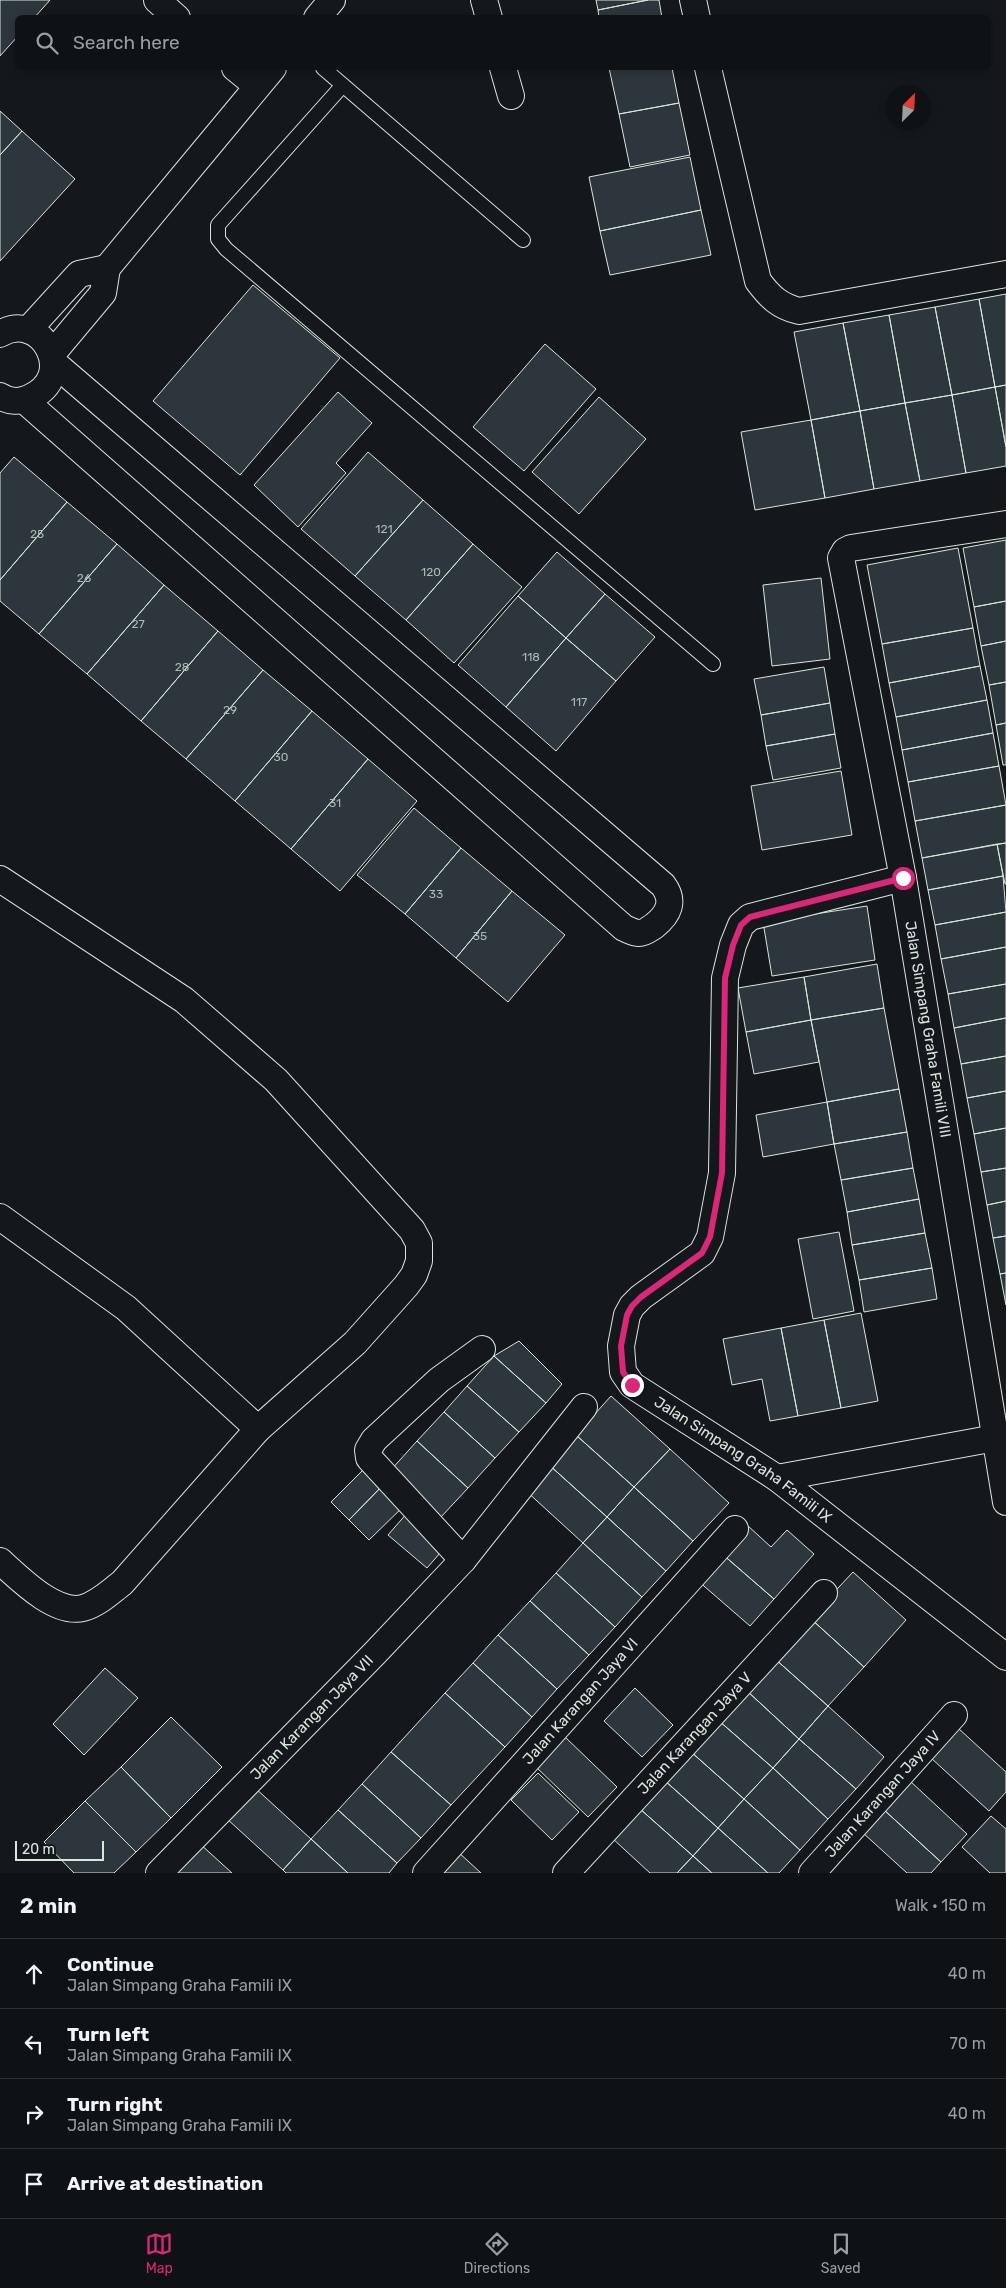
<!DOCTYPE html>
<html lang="en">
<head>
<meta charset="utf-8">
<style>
	:root { --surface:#0f1215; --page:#1d2022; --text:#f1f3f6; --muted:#9b9ea0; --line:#2f3234; --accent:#db2777 }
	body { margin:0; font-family:Rubik,sans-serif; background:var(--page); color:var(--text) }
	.compass { position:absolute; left:886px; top:85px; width:45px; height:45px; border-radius:50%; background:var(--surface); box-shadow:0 2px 8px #0003; rotate:24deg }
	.scale { position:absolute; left:15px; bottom:12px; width:89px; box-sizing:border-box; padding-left:5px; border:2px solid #d8e6dc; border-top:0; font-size:14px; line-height:18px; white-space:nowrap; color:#d8e6dc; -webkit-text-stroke:4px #14181c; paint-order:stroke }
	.stop { position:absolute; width:15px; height:15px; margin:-11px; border:4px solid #db2777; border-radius:50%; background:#fff }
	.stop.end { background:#db2777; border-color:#fff; box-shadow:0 1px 5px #0008 }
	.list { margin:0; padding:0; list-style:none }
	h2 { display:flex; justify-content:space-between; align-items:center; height:65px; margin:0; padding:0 20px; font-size:21px }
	h2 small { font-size:16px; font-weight:400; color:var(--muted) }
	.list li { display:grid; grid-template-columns:32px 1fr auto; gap:15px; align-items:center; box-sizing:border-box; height:70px; padding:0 20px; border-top:1px solid var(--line) }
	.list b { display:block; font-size:19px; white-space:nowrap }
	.list p { margin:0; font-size:16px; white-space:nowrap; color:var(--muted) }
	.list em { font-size:16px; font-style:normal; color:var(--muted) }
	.icon { flex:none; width:28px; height:28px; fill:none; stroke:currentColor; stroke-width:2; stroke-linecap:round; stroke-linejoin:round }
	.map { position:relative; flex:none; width:1006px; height:1873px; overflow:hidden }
	.search { position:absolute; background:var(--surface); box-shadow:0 2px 8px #0003; left:15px; right:15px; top:15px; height:55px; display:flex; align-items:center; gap:12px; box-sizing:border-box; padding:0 18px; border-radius:8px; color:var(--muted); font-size:19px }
	.sheet { height:345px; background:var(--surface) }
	nav { display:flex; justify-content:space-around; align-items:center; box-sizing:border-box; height:70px; border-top:1px solid var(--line); background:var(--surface); font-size:14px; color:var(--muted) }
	nav a { display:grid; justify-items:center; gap:2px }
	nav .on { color:var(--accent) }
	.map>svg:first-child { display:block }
	.building { fill:#2c363c; stroke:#d8e6dc }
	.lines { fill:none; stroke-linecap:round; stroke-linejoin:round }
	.service-casing { stroke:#d8e6dc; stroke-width:16 }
	.minor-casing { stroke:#d8e6dc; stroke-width:28 }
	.service { stroke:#14181c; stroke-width:14 }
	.minor { stroke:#14181c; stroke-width:26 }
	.route { stroke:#db2777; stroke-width:6 }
	.labels { text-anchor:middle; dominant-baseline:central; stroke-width:4; stroke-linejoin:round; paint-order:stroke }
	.number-label { font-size:12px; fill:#adbab4 }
	.street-label { font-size:15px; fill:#d8e6dc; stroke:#14181c }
</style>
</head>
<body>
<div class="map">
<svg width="1006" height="1873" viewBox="0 0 1006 1873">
	<rect width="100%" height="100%" fill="#14181c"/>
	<path class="building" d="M0,0H50L34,18H18V36L0,56Z
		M596,0H648L598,10Z
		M648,0H659L662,18H599L598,10Z
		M609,68H672L679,103L619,114Z
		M679,103L690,155L630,167L619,114Z
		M0,111L22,131L0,155Z
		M22,131L75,179L0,261V155Z
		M690,157L701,210L600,231L589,177Z
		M701,210L711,255L610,275L600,231Z
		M253,285L340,358L240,475L153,401Z
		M1006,294V385L995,387L979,299Z
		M979,299L995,387L952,395L935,307Z
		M935,307L952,395L905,403L889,315Z
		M889,315L905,403L860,411L843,323Z
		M843,323L860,411L811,420L794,332Z
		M545,344L596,389L524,471L473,427Z
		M1006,385V447L995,387Z
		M995,387L1006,447V466L966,473L952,395Z
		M338,392L372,423L336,463L346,473L298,527L254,485Z
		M952,395L966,473L920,481L905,403Z
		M599,397L646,439L579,514L532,472Z
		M905,403L920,481L874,489L860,411Z
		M860,411L874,489L825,498L811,420Z
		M811,420L825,498L755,510L741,432Z
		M368,452L423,500L355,576L301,529Z
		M14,457L67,502L0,580V473Z
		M423,500L473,544L406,620L355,576Z
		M67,502L117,544L39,634L0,601V580Z
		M1006,540V601L974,607L963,548Z
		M117,544L164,585L87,674L39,634Z
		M473,544L522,587L454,663L406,620Z
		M958,548L973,628L882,644L867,565Z
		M557,552L605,594L566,638L518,596Z
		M821,578L830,659L772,666L763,585Z
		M164,585L218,631L141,721L87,674Z
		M605,594L655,637L616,681L566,638Z
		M518,596L566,638L506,707L458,665Z
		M1006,601V641L981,646L974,607Z
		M973,628L980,666L889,683L882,644Z
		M218,631L263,670L186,759L141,721Z
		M566,638L616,681L556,751L506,707Z
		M1006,641V682L989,685L981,646Z
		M980,666L987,700L896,717L889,683Z
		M824,667L830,703L761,715L754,679Z
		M263,670L312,711L235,801L186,759Z
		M1006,682V723L996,725L989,685Z
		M987,700L993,733L902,750L896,717Z
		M830,703L835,734L766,746L761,715Z
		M312,711L368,759L291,849L235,801Z
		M1006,723V765H1003L996,725Z
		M993,733L999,766L908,782L902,750Z
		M835,734L841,768L773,780L766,746Z
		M368,759L417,801L340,891L291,849Z
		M999,766L1006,805L915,821L908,782Z
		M841,771L852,835L762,850L751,786Z
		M1006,805V843L922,858L915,821Z
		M414,808L461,848L405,914L357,875Z
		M1006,843V884H1005L997,844Z
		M997,844L1003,876L928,890L922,858Z
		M461,848L512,891L456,958L405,914Z
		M1003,876L1006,912L935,925L928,890Z
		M512,891L565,935L508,1002L456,958Z
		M867,906L875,960L772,976L763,922Z
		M1006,912V947L941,959L935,925Z
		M1006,947V984L948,994L941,959Z
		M877,964L884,1008L811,1020L804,977Z
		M804,977L811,1020L746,1032L738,988Z
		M1006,984V1018L954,1028L948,994Z
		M884,1008L899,1089L827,1102L811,1020Z
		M1006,1018V1056L961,1064L954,1028Z
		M811,1020L819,1062L754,1074L746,1032Z
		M1006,1056V1091L967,1098L961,1064Z
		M899,1089L907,1132L834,1144L827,1102Z
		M1006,1091V1128L974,1134L967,1098Z
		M827,1102L834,1144L763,1157L756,1115Z
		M1006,1128V1168L981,1172L974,1134Z
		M907,1132L913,1168L841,1180L834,1144Z
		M913,1168L919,1199L847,1212L841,1180Z
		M1006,1168V1201L987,1205L981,1172Z
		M919,1199L925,1233L852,1245L847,1212Z
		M1006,1201V1236L993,1238L987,1205Z
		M839,1232L854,1311L813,1319L798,1239Z
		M925,1233L932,1268L859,1280L852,1245Z
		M1006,1236V1273L1000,1274L993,1238Z
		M932,1268L937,1299L864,1312L859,1280Z
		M1006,1273V1305L1000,1274Z
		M861,1313L878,1401L841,1408L824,1320Z
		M824,1320L841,1408L798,1416L781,1328Z
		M781,1328L798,1416L770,1421L762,1379L732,1385L723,1339Z
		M519,1341L562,1384L546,1403L494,1356Z
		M494,1356L546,1403L519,1432L467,1386Z
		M467,1386L519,1432L495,1458L444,1412Z
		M611,1396L670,1449L634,1487L576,1435Z
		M444,1412L495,1458L468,1488L417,1441Z
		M576,1435L634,1487L607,1517L548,1464Z
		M417,1441L468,1488L441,1517L390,1471Z
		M670,1449L729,1503L693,1541L634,1487Z
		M548,1464L607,1517L583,1543L525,1490Z
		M368,1465L386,1482L349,1520L331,1502Z
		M386,1482L407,1503L369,1540L349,1520Z
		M634,1487L693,1541L666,1571L607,1517Z
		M408,1512L447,1545L427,1568L388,1535Z
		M607,1517L666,1571L642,1597L583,1543Z
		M747,1525L771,1547L787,1530L814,1554L774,1599L721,1553Z
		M583,1543L642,1597L615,1627L556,1573Z
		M721,1553L774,1599L750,1626L697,1580Z
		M853,1572L906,1620L864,1667L810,1618Z
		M556,1573L615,1627L589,1655L530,1601Z
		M530,1601L589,1655L557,1689L498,1635Z
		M810,1618L864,1667L828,1706L774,1658Z
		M498,1635L557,1689L532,1717L473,1663Z
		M774,1658L828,1706L799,1739L746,1690Z
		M473,1663L532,1717L505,1747L445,1693Z
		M105,1668L138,1698L84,1755L53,1724Z
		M635,1688L673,1725L642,1757L604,1721Z
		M746,1690L799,1739L773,1768L718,1720Z
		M445,1693L505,1747L451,1805L391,1752Z
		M828,1706L884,1757L856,1789L799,1739Z
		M171,1717L222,1767L171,1818L121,1767Z
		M718,1720L773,1768L744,1799L690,1751Z
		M958,1728L1006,1772V1792L989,1811L931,1758Z
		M564,1736L617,1787L588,1817L535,1766Z
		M799,1739L856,1789L828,1819L773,1768Z
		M690,1751L744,1799L718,1828L664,1780Z
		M391,1752L451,1805L421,1838L362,1784Z
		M121,1767L171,1818L136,1852L85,1801Z
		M773,1768L828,1819L800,1850L744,1799Z
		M538,1773L579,1812L552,1840L511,1800Z
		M664,1780L718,1828L693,1856L639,1808Z
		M910,1781L967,1834L941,1862L883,1809Z
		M362,1784L421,1838L397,1863L338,1810Z
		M254,1787L311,1839L283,1870L226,1818Z
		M744,1799L800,1850L779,1873H768L718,1828Z
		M85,1801L136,1852L114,1873H74L44,1842Z
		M639,1808L693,1856L677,1873H650L612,1838Z
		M883,1809L941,1862L931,1873H907L862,1832Z
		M338,1810L397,1863L389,1873H348L311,1839Z
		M991,1816L1006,1829V1873H990L962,1847Z
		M718,1828L768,1873H712L693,1856Z
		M311,1839L348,1873H286L283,1870Z
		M199,1843L232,1873H174Z
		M457,1851L481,1873H436Z
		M693,1856L712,1873H677Z"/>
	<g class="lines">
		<defs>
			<path id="service" d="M323,68L523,240
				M343,85L218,225V239L226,249L713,664"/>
			<g id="minor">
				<path d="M157,0L177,18"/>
				<path d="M484,0L489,18"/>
				<path d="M693,0L697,18"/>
				<path d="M317,18L332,0"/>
				<path d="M235,68L257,86"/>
				<path d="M503,68L511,96"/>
				<path d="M708,68L758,281C770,297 779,306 799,311L1006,274"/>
				<path d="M107,268L273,68"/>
				<path d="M28,330L79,274L107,268L103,293L52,354"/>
				<path d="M0,334C40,309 80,376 29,398C20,402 9,402 0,396"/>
				<path d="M24,400L624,928C629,930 634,933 639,933C645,933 649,929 654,926C669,914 675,901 663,885L54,363"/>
				<path id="s1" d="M1006,524L851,548L845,551L841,558L903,878L1006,1502"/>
				<path id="s2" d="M903,878L750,917L741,925L733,945L725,978L722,1173L710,1237L702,1253L641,1297L632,1306L627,1315L621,1346L623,1372L632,1385L777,1478L1006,1657"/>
				<path d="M0,879L184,1000L276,1080L412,1230L419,1243V1261L414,1275L406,1286L355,1343L258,1429L122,1583C110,1592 98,1604 83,1608C55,1615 19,1578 0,1561"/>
				<path d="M0,1217L126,1308L258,1429"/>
				<path d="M777,1478L1006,1436"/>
				<path d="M463,1560L369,1458L368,1450L374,1440L439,1380L482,1349"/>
				<path id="s3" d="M159,1873L375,1653L463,1560L584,1407"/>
				<path id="s4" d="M426,1873L735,1529"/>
				<path id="s5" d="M566,1873L824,1593"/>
				<path id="s6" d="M812,1873L954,1715"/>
			</g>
		</defs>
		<use href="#service" class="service-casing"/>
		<use href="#minor" class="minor-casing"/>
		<use href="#service" class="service"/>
		<use href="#minor" class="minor"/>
	</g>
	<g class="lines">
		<path class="route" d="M632,1385L623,1372L621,1346L627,1315L632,1306L641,1297L702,1253L710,1237L722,1173L725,978L733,945L741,925L750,917L903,878"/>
	</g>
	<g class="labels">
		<g class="number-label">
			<text x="384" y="529">121</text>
			<text x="37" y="534">25</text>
			<text x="431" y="572">120</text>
			<text x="84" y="578">26</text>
			<text x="138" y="624">27</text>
			<text x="531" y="657">118</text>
			<text x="182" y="667">28</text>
			<text x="579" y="702">117</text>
			<text x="230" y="710">29</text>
			<text x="281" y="757">30</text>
			<text x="335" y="803">31</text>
			<text x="436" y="894">33</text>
			<text x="480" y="936">35</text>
		</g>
		<g class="street-label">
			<text stroke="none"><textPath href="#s1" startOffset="651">Jalan Simpang Graha Famili VIII</textPath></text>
			<text stroke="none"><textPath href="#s2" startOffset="809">Jalan Simpang Graha Famili IX</textPath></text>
			<text stroke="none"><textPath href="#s4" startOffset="231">Jalan Karangan Jaya VI</textPath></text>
			<text stroke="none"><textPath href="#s3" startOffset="218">Jalan Karangan Jaya VII</textPath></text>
			<text stroke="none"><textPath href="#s5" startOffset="190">Jalan Karangan Jaya V</textPath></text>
			<text stroke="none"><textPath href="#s6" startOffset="106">Jalan Karangan Jaya IV</textPath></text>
		</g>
	</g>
</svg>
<svg class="compass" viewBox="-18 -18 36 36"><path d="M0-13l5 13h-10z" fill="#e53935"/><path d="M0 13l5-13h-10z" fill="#9b9ea0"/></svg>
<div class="scale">20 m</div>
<div class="stop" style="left:903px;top:878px"></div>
<div class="stop end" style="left:632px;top:1385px"></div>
<div class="search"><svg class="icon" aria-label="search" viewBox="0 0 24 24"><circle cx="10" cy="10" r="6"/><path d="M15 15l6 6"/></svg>Search here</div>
</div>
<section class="sheet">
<h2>2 min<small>Walk · 150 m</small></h2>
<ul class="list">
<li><svg class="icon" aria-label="ahead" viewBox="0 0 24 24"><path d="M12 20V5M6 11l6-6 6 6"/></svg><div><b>Continue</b><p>Jalan Simpang Graha Famili IX</p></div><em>40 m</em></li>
<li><svg class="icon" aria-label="left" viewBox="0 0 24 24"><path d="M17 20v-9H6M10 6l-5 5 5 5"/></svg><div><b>Turn left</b><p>Jalan Simpang Graha Famili IX</p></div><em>70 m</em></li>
<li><svg class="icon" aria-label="right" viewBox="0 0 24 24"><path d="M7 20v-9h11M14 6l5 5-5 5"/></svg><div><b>Turn right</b><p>Jalan Simpang Graha Famili IX</p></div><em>40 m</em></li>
<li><svg class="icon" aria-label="arrive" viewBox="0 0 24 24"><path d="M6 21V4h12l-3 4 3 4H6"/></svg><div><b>Arrive at destination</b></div></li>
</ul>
</section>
<nav>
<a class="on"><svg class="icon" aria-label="map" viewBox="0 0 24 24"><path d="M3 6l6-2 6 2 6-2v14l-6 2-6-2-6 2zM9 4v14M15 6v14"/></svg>Map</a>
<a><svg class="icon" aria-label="directions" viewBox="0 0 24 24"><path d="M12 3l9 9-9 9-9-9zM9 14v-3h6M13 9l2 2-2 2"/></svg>Directions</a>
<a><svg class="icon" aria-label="saved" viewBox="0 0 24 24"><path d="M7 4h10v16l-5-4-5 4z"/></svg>Saved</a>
</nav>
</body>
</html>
